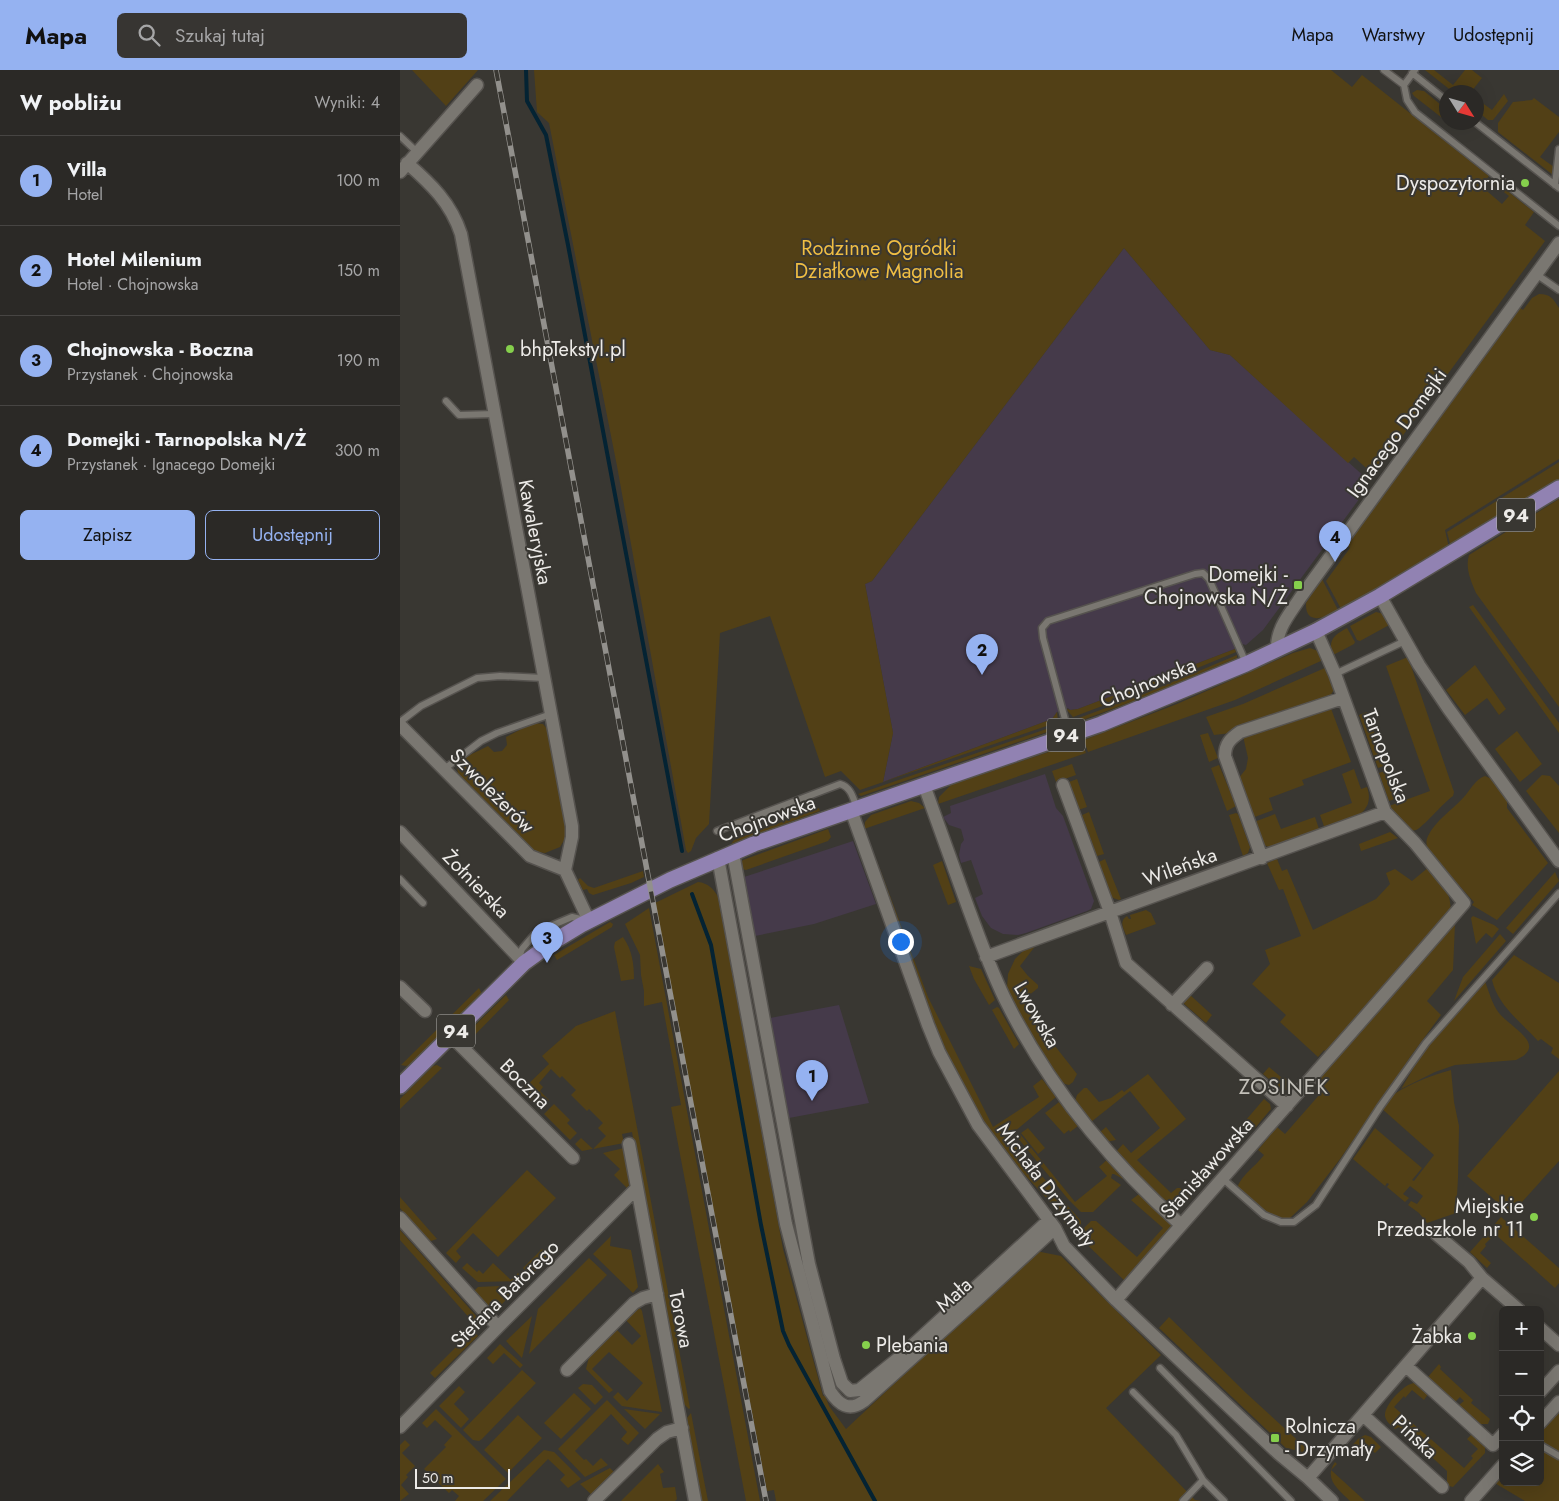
<!DOCTYPE html>
<html lang="pl">
<head>
<meta charset="utf-8">
<style>
	:root { --surface:#2b2926; --page:#373532; --text:#f1f3f6; --muted:#a6a6a7; --line:#474543; --accent:#95b2f1 }
	body { margin:0; font-family:Jost,sans-serif; background:var(--page); color:var(--text) }
	.controls { position:absolute; right:15px; bottom:15px; display:grid; overflow:hidden; border-radius:8px; box-shadow:0 5px 20px #0002 }
	.controls button { width:45px; height:45px; display:grid; place-items:center; padding:0; border:0; border-bottom:1px solid var(--line); background:var(--surface); color:var(--text); font:25px sans-serif }
	.compass { position:absolute; left:1039px; top:15px; width:45px; height:45px; border-radius:50%; background:var(--surface); box-shadow:0 5px 20px #0002; rotate:127deg }
	.scale { position:absolute; left:15px; bottom:12px; width:95px; box-sizing:border-box; padding-left:5px; border:2px solid #edebe8; border-top:0; font-size:14px; line-height:18px; white-space:nowrap; color:#edebe8; -webkit-text-stroke:4px #393732; paint-order:stroke }
	.you { position:absolute; left:500px; top:871px; width:18px; height:18px; margin:-12px; border:4px solid #fff; border-radius:50%; background:#1a73e8; box-shadow:0 0 0 8px #1a73e833 }
	.badge { display:grid; place-items:center; width:32px; height:32px; border-radius:50%; background:var(--accent); color:#111; font-size:16px; font-weight:700 }
	.pin { position:absolute; translate:-50% -41px; filter:drop-shadow(0 1px 2px #0008) }
	.pin::after { content:''; position:absolute; top:26px; width:18px; height:15px; background:inherit; clip-path:polygon(0 0,100% 0,50% 100%) }
	.list { margin:0; padding:0; list-style:none }
	h2 { display:flex; justify-content:space-between; align-items:center; height:65px; margin:0; padding:0 20px; font-size:21px }
	h2 small { font-size:16px; font-weight:400; color:var(--muted) }
	.list li { display:grid; grid-template-columns:32px 1fr auto; gap:15px; align-items:center; box-sizing:border-box; height:90px; padding:0 20px; border-top:1px solid var(--line) }
	.list b { display:block; font-size:19px; white-space:nowrap }
	.list p { margin:0; font-size:16px; white-space:nowrap; color:var(--muted) }
	.list em { font-size:16px; font-style:normal; color:var(--muted) }
	.actions { display:flex; gap:10px; padding:15px 20px }
	.actions a { flex:1; padding:11px 0; border:1px solid var(--accent); border-radius:8px; text-align:center; font-size:18px; color:var(--accent) }
	.actions .main { background:var(--accent); color:#111 }
	.icon { flex:none; width:28px; height:28px; fill:none; stroke:currentColor; stroke-width:2; stroke-linecap:round; stroke-linejoin:round }
	.map { position:relative; flex:none; width:1159px; height:1431px; overflow:hidden }
	header { display:flex; align-items:center; gap:30px; box-sizing:border-box; height:70px; padding:0 25px; background:var(--accent); color:#111 }
	header strong { font-size:24px }
	nav { display:flex; gap:28px; margin-inline-start:auto; font-size:18px }
	.search { width:350px; height:45px; background:var(--page); display:flex; align-items:center; gap:12px; box-sizing:border-box; padding:0 18px; border-radius:8px; color:var(--muted); font-size:19px }
	main { display:flex }
	aside { flex:1; background:var(--surface) }
	.map>svg:first-child { display:block }
	.commercial { fill:#453a4a }
	.green { fill:#524016 }
	.lines { fill:none; stroke-linecap:round; stroke-linejoin:round }
	.stream { stroke:#042333; stroke-width:4 }
	.lane-casing { stroke:#56534f; stroke-width:9 }
	.street-casing { stroke:#56534f; stroke-width:15 }
	.primary-casing { stroke:#56534f; stroke-width:18 }
	.lane { stroke:#7a7771; stroke-width:6 }
	.street { stroke:#7a7771; stroke-width:12 }
	.primary { stroke:#9182b2; stroke-width:15 }
	.rail-casing { stroke:#92908c; stroke-width:5.5 }
	.rail { stroke:#393732; stroke-width:4; stroke-dasharray:11; stroke-linecap:butt }
	.poi-dot { fill:#85cf4c; stroke:#393732; stroke-width:2 }
	.labels { text-anchor:middle; dominant-baseline:central; stroke-width:4; stroke-linejoin:round; paint-order:stroke }
	.shield { fill:#393732; stroke:#b7b5b1; stroke-width:1 }
	.shield-label { font-size:19px; font-weight:bold; fill:#edebe8 }
	.poi-label { font-size:20px; fill:#edebe8; stroke:#393732; text-anchor:end }
	.park-label { font-size:20px; fill:#f0be43; stroke:#393732 }
	.street-label { font-size:20px; fill:#edebe8; stroke:#393732 }
	.neighbourhood-label { font-size:21px; letter-spacing:1px; fill:#c3c0b9; stroke:#393732 }
</style>
</head>
<body>
<header>
<strong>Mapa</strong>
<div class="search"><svg class="icon" aria-label="search" viewBox="0 0 24 24"><circle cx="10" cy="10" r="6"/><path d="M15 15l6 6"/></svg>Szukaj tutaj</div>
<nav><a>Mapa</a><a>Warstwy</a><a>Udostępnij</a></nav>
</header>
<main>
<aside>
<h2>W pobliżu<small>Wyniki: 4</small></h2>
<ul class="list">
<li><span class="badge">1</span><div><b>Villa</b><p>Hotel</p></div><em>100 m</em></li>
<li><span class="badge">2</span><div><b>Hotel Milenium</b><p>Hotel · Chojnowska</p></div><em>150 m</em></li>
<li><span class="badge">3</span><div><b>Chojnowska - Boczna</b><p>Przystanek · Chojnowska</p></div><em>190 m</em></li>
<li><span class="badge">4</span><div><b>Domejki - Tarnopolska N/Ż</b><p>Przystanek · Ignacego Domejki</p></div><em>300 m</em></li>
</ul>
<div class="actions"><a class="main">Zapisz</a><a>Udostępnij</a></div>
</aside>
<div class="map">
<svg width="1159" height="1431" viewBox="0 0 1159 1431">
	<rect width="100%" height="100%" fill="#393732"/>
	<path class="commercial" d="M724,178L810,280L830,285L967,409L968,417L863,560L846,575L842,574L834,577L835,579L678,639L670,640L668,638L657,642L652,649L483,712L493,663L465,514L472,511Z
		M645,704L656,738L663,746L694,831L691,839L687,841L626,863L618,865L603,864L591,858L582,846L575,828L583,824L571,790L561,793L559,785L561,774L564,770L561,759L549,755L543,747L551,743L550,736Z
		M453,771L476,834L414,854L355,866L344,807Z
		M439,935L469,1033L389,1048L370,948Z"/>
	<path class="green" d="M12,0H78L46,36Z
		M134,0H931L952,17L962,5L1089,106L1081,116L1102,134L1109,126L1093,114L1095,111L1134,142L1125,155L1145,171L974,405L954,387L948,393L830,285L810,280L724,178L472,511L465,514L493,663L483,712L652,649L657,642L658,652L460,720L441,701L425,707L370,546L320,563L309,754L296,768L291,781L288,783L286,780L217,396L149,53L137,42Z
		M1025,0H1034L1053,15L1065,0H1072L1082,8L1071,22H1053Z
		M1017,20L1024,21L1046,39V51L1014,26L1012,23Z
		M1104,24L1108,31L1093,50H1088L1077,41V29L1092,40Z
		M1134,28L1159,47V62L1140,87L1154,97L1153,105L1098,62V53L1113,32L1132,30Z
		M1139,224C1151,224 1153,229 1159,238V389L1045,460L1049,478L941,539L926,511L950,478L947,475L1120,238L1123,240L1132,228Z
		M1159,392V411L1051,477L1047,462Z
		M1159,429V637L1076,523C1071,511 1065,498 1069,485Z
		M922,509L938,540C926,547 905,557 906,533Z
		M1073,535L1159,653V663L1069,537Z
		M976,542L984,544L991,554L960,571L957,570L950,556Z
		M947,558L955,572L954,574L935,584L932,583C928,569 936,564 947,558Z
		M910,578L918,581L923,590L835,630L688,682L684,670L777,634L893,583Z
		M835,579L836,582L742,621L673,647L666,639L671,640L678,639Z
		M837,585V588L742,628L680,651L676,649L744,624Z
		M1008,587L1054,722L1053,726C1044,732 1021,759 1016,760C1013,761 1011,760 1008,760L989,736L1030,721L986,596Z
		M1075,595L1106,639L1099,645L1087,628L1065,645L1046,620Z
		M927,597L935,618L930,626L831,663L814,665L806,647L843,634Z
		M930,636L951,692L902,710L904,715L869,728L873,740L852,748L838,709L846,699L848,688L843,666Z
		M967,642L986,695L978,698L959,645Z
		M133,653L143,654L148,660L166,759V767L160,777L145,783L132,781L60,707C49,690 76,683 88,676L94,682L102,681L107,675L106,667Z
		M658,655L656,659L461,726L458,724Z
		M1117,661L1142,694L1120,712L1095,679Z
		M808,663L818,688L809,692L800,665Z
		M681,671L686,683L538,734L539,727L551,715Z
		M672,694L676,705L656,712L652,701Z
		M819,695L836,736L827,741L811,698Z
		M954,699L961,719L967,717C977,746 945,751 925,759L920,745L952,733L942,704Z
		M988,700L998,728L989,731L979,703Z
		M1142,705L1150,706L1159,716V763L1126,721Z
		M1085,706L1094,710L1107,724V738L1148,793L1097,850L1072,835L1074,832L1029,782C1027,777 1025,772 1028,766C1035,751 1052,740 1063,728C1070,721 1075,709 1085,706Z
		M677,709L687,737L678,740L669,712Z
		M511,731L519,733L525,738L464,759L465,752L471,745Z
		M419,738L420,741L331,774L334,770Z
		M689,742L704,784L697,786L682,745Z
		M836,743L838,744L850,777L848,783L843,786L829,745Z
		M875,744L881,759L915,747L920,762L871,778L864,775L854,752Z
		M428,759L431,767L428,771L346,800L342,799L341,792L343,790Z
		M990,762L998,768L961,781L959,774Z
		M474,783L528,927L593,1057L639,1027L633,1016L642,1009L656,1027L608,1067L681,1151V1154L673,1162L664,1152L663,1146L611,1090L572,1034L553,998L534,951Z
		M705,789L721,829L719,830L713,828L711,825L699,792Z
		M877,789L882,801L887,799L913,860L976,829L990,814L986,803L995,799L1012,811L1029,797C1040,811 1053,823 1050,842L928,984L924,980L918,987L880,952L886,945L852,914L870,894L865,880L901,866L883,819L879,820L867,793Z
		M542,791L556,832L548,835L533,795Z
		M243,801L244,807L231,813L193,825L189,823L187,819L183,820L178,810L180,808L188,816L194,818Z
		M1155,802L1159,811L1113,864L1106,858Z
		M298,812C308,813 314,819 318,827L383,1179L423,1326H425L429,1336L446,1359L636,1181L661,1186L761,1285L706,1338L795,1430L802,1431H376L374,1420L367,1421L255,833Z
		M249,838L360,1431H346L271,1037L281,1035L262,932L244,936V921L241,905L240,885L225,854Z
		M746,840L751,843L756,854L726,865C723,858 719,851 727,846L729,849H731L730,845Z
		M1073,846L1094,855L1099,859L1092,868L1086,863L1076,874L1071,848Z
		M210,852L213,854L212,857L157,890L154,885Z
		M1055,853L1053,900L1027,931L1041,945L1010,987L990,1020L969,1047L940,1089L907,1132L890,1148L883,1150L868,1145L837,1119C840,1106 856,1096 864,1085L858,1080L877,1057L885,1064L920,1024L916,1011Z
		M1100,864L1106,871L1054,931L1063,907Z
		M223,867C232,880 234,893 234,909L221,911L214,877L215,872Z
		M636,875L620,896L628,906L638,915V918L623,930L633,948L677,1004L673,1012L669,1015L665,1014L660,1010L633,970L607,918L608,904L615,889L624,880Z
		M1114,885L1159,913V989L1151,983L1153,978L1141,969L1138,971C1121,952 1098,936 1092,910Z
		M569,896L581,899L595,930L589,935L574,909Z
		M1085,911C1089,922 1092,934 1099,943C1111,958 1149,975 1116,990L1055,995L1035,1002L1001,1019L1026,977Z
		M79,918L82,924L9,995L6,996L1,995Z
		M789,924L812,945L806,953L782,932Z
		M106,925L109,930L66,974L63,968L65,965Z
		M597,937L599,938L619,974L614,979L592,940Z
		M215,941L290,1338L289,1339L284,1334L232,1062L222,1064L224,1073L182,1081L175,1074L181,1068L193,1079L206,1066L198,1058L203,1053L189,1039L187,1041L171,1025L176,1020L162,1006L160,1008L151,999L139,1013L143,1017L140,1021L149,1030L140,1039L121,1021L149,994L142,986L176,956Z
		M37,995L42,998L0,1039V1029L33,996Z
		M869,997L882,1008L884,1007L894,1015L887,1020L881,1019L863,1004Z
		M1051,1000L1054,1032L1059,1056L1058,1108L1056,1143L1027,1153L1019,1143L1008,1135L1011,1131L1017,1134L1023,1126L1010,1116L1003,1124L1009,1128L1005,1132L987,1117L989,1114L987,1113L985,1116L953,1089L975,1058L1022,1098L1012,1110L1014,1111L1034,1085L980,1037C993,1019 1030,1006 1051,1000Z
		M1159,1001V1091L1111,1144L1067,1106Z
		M748,1004L786,1049L737,1090L771,1123L777,1118H780L791,1128C781,1135 771,1133 761,1128L715,1083L723,1074L731,1083L760,1058L730,1021L691,1052L700,1062L706,1057L716,1070L706,1072L675,1031L677,1025L684,1018H687L699,1032L711,1028L722,1020L724,1022Z
		M864,1029L870,1034L871,1039L855,1058L846,1050Z
		M659,1032L678,1056L670,1062L669,1060L664,1064L645,1043Z
		M154,1034L170,1050L167,1053L177,1063L170,1070L144,1044Z
		M628,1058L645,1078L638,1084L621,1063Z
		M620,1064L675,1132L707,1106L699,1097L709,1088L723,1106V1109L714,1104H712L711,1108L721,1115L693,1142H681L668,1129L617,1067Z
		M224,1078L230,1114L227,1118L214,1105L220,1099L203,1083Z
		M127,1100L156,1128L98,1187L73,1163L56,1181L61,1187L56,1193L46,1183Z
		M739,1124L772,1152L773,1158L726,1212L677,1165L691,1151H696L737,1187L763,1158L731,1130Z
		M0,1127L37,1169L31,1171L25,1167L0,1138Z
		M1101,1147L1159,1198V1213L1155,1218L1095,1164L1085,1174L1086,1176L1080,1183L1091,1193L1087,1198L1070,1182Z
		M0,1160L77,1247L73,1252L0,1170Z
		M211,1166L210,1176L231,1180L238,1217L233,1223L193,1184Z
		M142,1179L150,1186L130,1206L123,1198Z
		M189,1188L207,1205L129,1284L138,1239Z
		M67,1193L77,1202L79,1200L83,1204L93,1193L111,1210L118,1203L126,1211L78,1212L62,1198Z
		M121,1215L93,1243L73,1222L78,1217Z
		M240,1238L242,1241L262,1342L222,1336L213,1327L218,1322L227,1331L243,1313L209,1282L192,1299L213,1320L209,1323L186,1299L189,1287L216,1259L232,1275L241,1266L225,1249Z
		M132,1246L122,1288L106,1271Z
		M769,1247L846,1323L906,1378L903,1382L886,1378L759,1258Z
		M73,1260L78,1266L35,1308L30,1303Z
		M100,1274L123,1295L120,1298L104,1283L93,1294L87,1288Z
		M1039,1294L1041,1297L1040,1299L1073,1330L1071,1333L1090,1349L1088,1354H1080L1059,1335L1064,1331L1060,1327L1055,1332L1028,1307Z
		M122,1300L136,1313L82,1369L79,1371L73,1370L63,1360Z
		M1014,1313L1028,1324L1024,1330L1012,1320L1005,1328L1004,1326L994,1337L1064,1398L1073,1388L1071,1386L1078,1379L1067,1369L1072,1364L1085,1375V1383L1053,1417L1049,1416L1047,1413V1401L999,1357L995,1359C991,1355 986,1352 985,1346C984,1335 1004,1314 1014,1313Z
		M183,1314L192,1315L203,1327L195,1335L178,1318Z
		M59,1316L65,1322L54,1334L69,1349L61,1358L39,1336Z
		M174,1323L191,1339L161,1369L144,1353Z
		M207,1330L239,1363L228,1375L221,1369L227,1362L211,1344L175,1381L184,1390L186,1389L193,1396L201,1388L208,1395L185,1407L158,1379Z
		M1159,1335V1431H1125L1093,1412L1103,1400V1412H1140V1357Z
		M36,1339L106,1409L83,1431H55L59,1426L52,1420L49,1423L24,1399L46,1377L44,1375L52,1366L35,1350L27,1358L22,1353Z
		M224,1339L260,1344L245,1359Z
		M291,1343L308,1431H302L287,1348Z
		M118,1345L142,1368L108,1403L84,1380Z
		M965,1365L971,1367L981,1377L975,1383L964,1374L949,1387L945,1383L958,1369Z
		M5,1370L10,1375L2,1383L15,1396L6,1405L8,1407L1,1415L9,1424L0,1431V1375Z
		M144,1380L154,1382L181,1409L168,1418L160,1410L165,1405L148,1389L107,1431H90Z
		M935,1392L937,1394L931,1400L965,1431H950C939,1420 923,1409 935,1392Z
		M258,1394L264,1402L260,1404L263,1418L275,1417L277,1429L275,1431H221Z
		M210,1398L215,1403L192,1425L180,1414Z"/>
	<g class="lines">
		<path class="stream" d="M126,0L127,31L146,65L168,175L282,781
			M292,824L311,875L361,1155L383,1261L389,1275L475,1431"/>
		<defs>
			<path id="lane" d="M984,0L1004,15L1007,30L1015,42L1159,156
				M1012,3L1046,30
				M1004,15L1015,0
				M1075,52L1159,118
				M0,66L17,82
				M1155,115L1159,79
				M1136,204L1159,220
				M46,331L59,345L94,344
				M935,604L1005,571
				M0,652L21,636L77,608L100,606L144,608
				M669,664L643,568L642,558L648,551L795,504L803,503L809,509L846,593
				M43,700L81,671L97,663L151,644
				M317,761L440,714C451,717 453,728 457,738
				M0,809L23,833
				M119,887L122,879L134,865L153,855L172,847L185,850
				M822,1108L864,1145L881,1152H894L916,1135L980,1037L1026,973L1159,823
				M760,1298L891,1431
				M733,1322L776,1365L803,1410L824,1431
				M1140,1375L1159,1386
				M783,1431L803,1410"/>
			<path id="street" d="M7,93C31,114 51,133 61,164L172,756V767L165,800L189,851
				M0,102L77,15
				M980,526L1019,595L1048,638L1159,791
				M877,580C876,559 889,545 900,528L1159,173
				M0,655L130,786L165,800
				M524,715C539,756 554,798 569,840C581,872 592,904 608,935C650,1018 712,1093 781,1155
				M663,715L710,842L726,893L887,1036
				M451,740L528,955L539,982L578,1055L655,1158L664,1176L716,1230L879,1384L908,1408L932,1431
				M0,762L124,893
				M333,783L409,1194L434,1289L442,1313L450,1321L459,1320L500,1287
				M318,788L386,1154L430,1321C439,1335 449,1342 464,1331L579,1228L655,1158
				M862,788L825,686C825,674 830,669 840,662L943,628
				M586,887L985,742
				M0,917L25,941
				M772,935L807,898
				M51,966L173,1088
				M229,1074L295,1431
				M0,1148L98,1257
				M1036,1164L1069,1192L1082,1208L1119,1240
				M716,1230C831,1097 949,967 1064,833L1015,773L985,742L935,604L916,561
				M1140,1258L1159,1275
				M514,1274L649,1150
				M1006,1296L1093,1375L1103,1364
				M167,1300L234,1233L243,1228L257,1224
				M1140,1322L1159,1301
				M963,1345L1042,1417
				M1140,1353L1159,1332
				M0,1357L98,1257L237,1118
				M908,1408L1082,1208
				M194,1431L257,1369L267,1362L282,1358
				M1071,1431L1103,1395"/>
			<path id="primary" d="M0,1016L124,893L153,872L181,855L270,810L354,774L701,654L846,594L916,561L980,526L1159,418"/>
		</defs>
		<use href="#lane" class="lane-casing"/>
		<use href="#street" class="street-casing"/>
		<use href="#primary" class="primary-casing"/>
		<use href="#lane" class="lane"/>
		<use href="#street" class="street"/>
		<use href="#primary" class="primary"/>
		<defs>
			<path id="rail" d="M96,0L366,1431"/>
		</defs>
		<use href="#rail" class="rail-casing"/>
		<use href="#rail" class="rail"/>
	</g>
	<g class="poi-dot">
		<circle cx="1125" cy="113" r="5"/>
		<circle cx="110" cy="279" r="5"/>
		<rect x="893" y="510" width="10" height="10" rx="2.5"/>
		<circle cx="1134" cy="1147" r="5"/>
		<circle cx="1072" cy="1266" r="5"/>
		<circle cx="466" cy="1275" r="5"/>
		<rect x="870" y="1363" width="10" height="10" rx="2.5"/>
	</g>
	<g class="labels">
		<g class="shield">
			<rect x="1097" y="428.5" width="38" height="33" rx="4"/>
			<rect x="647" y="648.5" width="38" height="33" rx="4"/>
			<rect x="37" y="944.5" width="38" height="33" rx="4"/>
		</g>
		<g class="shield-label">
			<text x="1116" y="445">94</text>
			<text x="666" y="665">94</text>
			<text x="56" y="961">94</text>
		</g>
		<g class="poi-label">
			<text x="1115" y="113">Dyspozytornia</text>
			<text x="120" y="279" text-anchor="start">bhpTekstyl.pl</text>
			<text x="888" y="504">Domejki -<tspan x="888" dy="23">Chojnowska N/Ż</tspan></text>
			<text x="1124" y="1136">Miejskie<tspan x="1124" dy="23">Przedszkole nr 11</tspan></text>
			<text x="1062" y="1266">Żabka</text>
			<text x="476" y="1275" text-anchor="start">Plebania</text>
			<text x="885" y="1356" text-anchor="start">Rolnicza<tspan x="885" dy="23">- Drzymały</tspan></text>
		</g>
		<g class="park-label">
			<text x="479" y="178">Rodzinne Ogródki<tspan x="479" dy="23">Działkowe Magnolia</tspan></text>
		</g>
		<g class="street-label">
			<text transform="translate(997 363) rotate(-54)">Ignacego Domejki</text>
			<text transform="translate(135 462) rotate(79)">Kawaleryjska</text>
			<text transform="translate(748 613) rotate(-22)">Chojnowska</text>
			<text transform="translate(986 686) rotate(69)">Tarnopolska</text>
			<text transform="translate(92 721) rotate(45)">Szwoleżerów</text>
			<text transform="translate(367 749) rotate(-20)">Chojnowska</text>
			<text transform="translate(780 797) rotate(-20)">Wileńska</text>
			<text transform="translate(76 814) rotate(46)">Żołnierska</text>
			<text transform="translate(637 945) rotate(60)">Lwowska</text>
			<text transform="translate(125 1014) rotate(45)">Boczna</text>
			<text transform="translate(807 1098) rotate(-48)">Stanisławowska</text>
			<text transform="translate(646 1115) rotate(53)">Michała Drzymały</text>
			<text transform="translate(105 1224) rotate(-45)">Stefana Batorego</text>
			<text transform="translate(554 1225) rotate(-42)">Mała</text>
			<text transform="translate(281 1249) rotate(79)">Torowa</text>
			<text transform="translate(1015 1367) rotate(43)">Pińska</text>
		</g>
		<g class="neighbourhood-label">
			<text x="884" y="1017">ZOSINEK</text>
		</g>
	</g>
</svg>
<div class="controls">
<button>+</button>
<button>−</button>
<button><svg class="icon" aria-label="locate" viewBox="0 0 24 24"><circle cx="12" cy="12" r="6"/><path d="M12 2v4M12 18v4M2 12h4M18 12h4"/></svg></button>
<button><svg class="icon" aria-label="layers" viewBox="0 0 24 24"><path d="M12 4l9 5-9 5-9-5zM3 14l9 5 9-5"/></svg></button>
</div>
<svg class="compass" viewBox="-18 -18 36 36"><path d="M0-13l5 13h-10z" fill="#e53935"/><path d="M0 13l5-13h-10z" fill="#a6a6a7"/></svg>
<div class="scale">50 m</div>
<div class="you"></div>
<div class="pin badge" style="left:412px;top:1031px">1</div>
<div class="pin badge" style="left:582px;top:605px">2</div>
<div class="pin badge" style="left:147px;top:893px">3</div>
<div class="pin badge" style="left:935px;top:492px">4</div>
</div>
</main>
</body>
</html>
